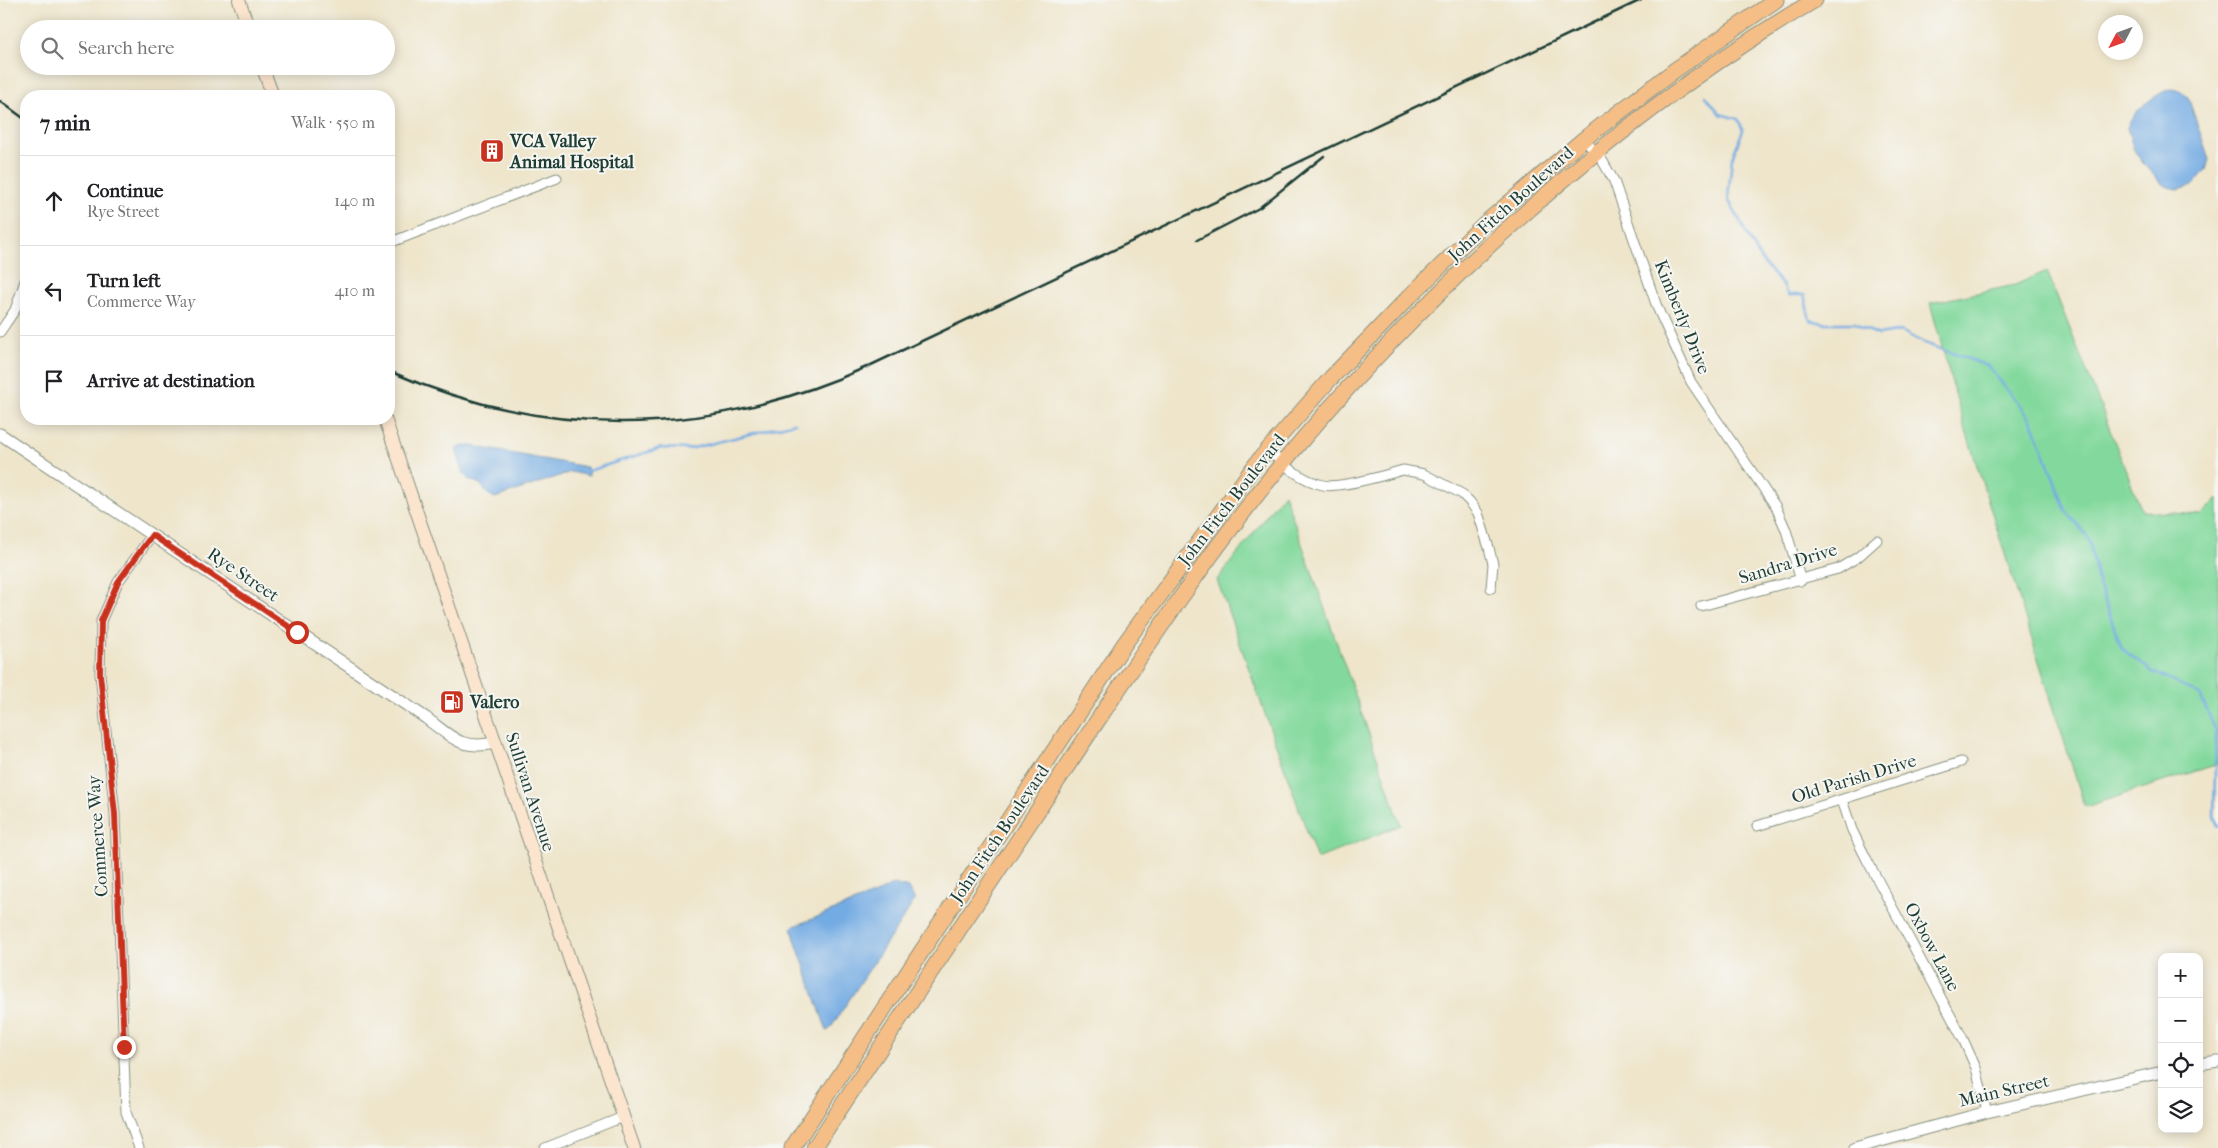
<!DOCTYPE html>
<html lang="en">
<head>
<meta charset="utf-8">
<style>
	:root { --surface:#fff; --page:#f6f6f6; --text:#202124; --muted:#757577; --line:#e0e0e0 }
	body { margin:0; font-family:"IM FELL French Canon",serif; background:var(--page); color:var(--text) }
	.controls { position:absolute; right:15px; bottom:15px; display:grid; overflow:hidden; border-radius:10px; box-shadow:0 2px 12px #0003 }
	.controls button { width:45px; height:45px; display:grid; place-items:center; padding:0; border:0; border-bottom:1px solid var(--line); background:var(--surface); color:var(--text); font:25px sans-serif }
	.compass { position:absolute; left:2098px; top:15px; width:45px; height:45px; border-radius:50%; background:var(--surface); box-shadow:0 2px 12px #0003; rotate:229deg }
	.stop { position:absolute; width:15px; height:15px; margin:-11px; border:4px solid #c8321e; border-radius:50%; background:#fff }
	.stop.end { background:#c8321e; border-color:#fff; box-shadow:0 1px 5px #0008 }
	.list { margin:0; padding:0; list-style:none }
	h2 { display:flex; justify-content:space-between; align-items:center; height:65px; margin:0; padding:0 20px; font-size:21px }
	h2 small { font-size:16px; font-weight:400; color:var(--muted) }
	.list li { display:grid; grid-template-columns:32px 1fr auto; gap:15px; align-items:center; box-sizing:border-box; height:90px; padding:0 20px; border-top:1px solid var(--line) }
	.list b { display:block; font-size:19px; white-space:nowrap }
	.list p { margin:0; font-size:16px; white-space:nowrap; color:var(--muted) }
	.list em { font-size:16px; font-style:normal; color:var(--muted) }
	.icon { flex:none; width:28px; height:28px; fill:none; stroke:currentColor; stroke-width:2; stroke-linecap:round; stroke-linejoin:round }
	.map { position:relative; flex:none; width:2218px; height:1148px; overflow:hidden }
	.search { position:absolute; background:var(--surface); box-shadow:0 2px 12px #0003; left:20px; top:20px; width:375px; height:55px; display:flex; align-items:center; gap:12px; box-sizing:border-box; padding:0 18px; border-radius:28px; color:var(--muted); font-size:19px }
	.panel { position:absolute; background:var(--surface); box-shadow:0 2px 12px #0003; left:20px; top:90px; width:375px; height:335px; border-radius:20px }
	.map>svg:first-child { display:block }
	.green { fill:#83d99d; stroke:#518b68 }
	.water { fill:#73abe3; stroke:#49748c }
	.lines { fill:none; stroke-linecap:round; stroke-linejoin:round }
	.stream { stroke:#73abe3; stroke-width:2.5 }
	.minor-casing { stroke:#869180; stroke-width:11 }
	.tertiary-casing { stroke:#869180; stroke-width:13 }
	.secondary-casing { stroke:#869180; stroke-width:14 }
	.trunk-casing { stroke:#869180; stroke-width:17 }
	.minor { stroke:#fff; stroke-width:9 }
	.tertiary { stroke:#fff; stroke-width:11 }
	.secondary { stroke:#fbe5cf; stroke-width:12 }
	.trunk { stroke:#f6be87; stroke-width:15 }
	.rail { stroke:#1f3d34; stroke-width:2.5 }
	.route { stroke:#c8321e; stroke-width:6 }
	.labels { text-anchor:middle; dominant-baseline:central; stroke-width:4; stroke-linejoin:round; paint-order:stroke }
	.poi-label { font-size:18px; font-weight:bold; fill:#1f3d34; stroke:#f6f6f2; text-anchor:start }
	.street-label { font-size:18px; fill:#1f3d34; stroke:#f6f6f2 }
</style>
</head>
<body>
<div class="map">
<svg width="2218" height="1148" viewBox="0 0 2218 1148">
	<rect width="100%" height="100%" fill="#f6f6f2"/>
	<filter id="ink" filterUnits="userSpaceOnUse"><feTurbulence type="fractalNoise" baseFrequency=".02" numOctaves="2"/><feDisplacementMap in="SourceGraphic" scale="10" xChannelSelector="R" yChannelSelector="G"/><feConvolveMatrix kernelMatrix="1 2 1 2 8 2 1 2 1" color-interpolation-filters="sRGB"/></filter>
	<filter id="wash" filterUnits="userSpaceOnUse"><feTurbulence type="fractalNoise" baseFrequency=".0096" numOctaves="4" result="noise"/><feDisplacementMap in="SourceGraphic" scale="20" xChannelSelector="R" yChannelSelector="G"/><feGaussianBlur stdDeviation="1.12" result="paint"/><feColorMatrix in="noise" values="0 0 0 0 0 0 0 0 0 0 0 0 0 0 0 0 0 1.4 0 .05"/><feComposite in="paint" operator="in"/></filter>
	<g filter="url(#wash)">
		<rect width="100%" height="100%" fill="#eee5cb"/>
		<path class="green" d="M2047,271L2142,511L2202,515L2218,498V764L2085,807L1960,412L1930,303L2015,285Z
			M1284,493L1401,825L1317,859L1217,580Z"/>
		<path class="water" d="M2170,89L2180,90L2188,97L2209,159L2206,170L2193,185L2178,189L2168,187L2160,182L2142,162L2134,150L2127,128C2131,112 2156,94 2170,89Z
			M466,445L587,467L589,476L571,472L495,498L488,494L480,484L468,479L464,474L456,449Z
			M894,884L908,888L915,900L830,1029L827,1031L795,940L792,927L875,894Z"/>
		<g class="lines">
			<path class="stream" d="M1706,96L1720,114L1738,119L1743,130L1732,158L1728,199L1761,260L1783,286L1788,295H1804L1810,320L1824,323H1855L1863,328L1879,335L1901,331L1924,343L1988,366L2032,421L2066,511L2088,537L2099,585L2122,649L2153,672L2200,695L2216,731L2214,815L2218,827
				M588,471L661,448L689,449L795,423"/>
		</g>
	</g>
	<g filter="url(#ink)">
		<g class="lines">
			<defs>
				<path id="minor" d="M1584,139L1602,160L1614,181L1657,307L1691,382L1776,507L1786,530L1801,581
					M389,243L557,178
					M0,332L15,310L25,281
					M1268,450C1284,465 1301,480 1323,485C1339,489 1386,475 1403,470L1424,474L1462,494L1470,502L1478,513L1489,548L1493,564L1491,588
					M1701,606L1838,569L1858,557L1877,540
					M1842,800L1852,830L1867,860L1963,1039L1976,1068L1987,1112
					M1757,826L1961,762
					M139,1148L126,1112L115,814L100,674L101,621L118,582L152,535
					M545,1148L623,1117"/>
				<path id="tertiary" d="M0,434L426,718C453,738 460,750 496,743
					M2199,1064L2218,1061
					M1855,1148L1987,1112L2162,1072"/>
				<path id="secondary" d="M239,0L249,29
					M262,66L273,96
					M385,419L634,1148"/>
				<path id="trunk" d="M792,1148L1125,643L1259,460L1331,378L1410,296L1482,226L1584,139L1675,70L1776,0
					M814,1148C897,1023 979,899 1062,774C1132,669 1200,563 1281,465C1429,287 1615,118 1815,0"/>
			</defs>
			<use href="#minor" class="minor-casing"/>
			<use href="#tertiary" class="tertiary-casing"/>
			<use href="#secondary" class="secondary-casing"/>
			<use href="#trunk" class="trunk-casing"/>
			<use href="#minor" class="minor"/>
			<use href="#tertiary" class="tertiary"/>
			<use href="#secondary" class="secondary"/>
			<use href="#trunk" class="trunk"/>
			<path class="rail" d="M0,101L26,120
				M1197,240L1259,208L1324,156
				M389,371C550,442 709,438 869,366L1641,0"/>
		</g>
	</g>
	<g class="lines" filter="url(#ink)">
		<path class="route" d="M124,1047L115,814L100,674L101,621L118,582L152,535L297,632"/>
	</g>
	<defs>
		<symbol id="building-square" viewBox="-11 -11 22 22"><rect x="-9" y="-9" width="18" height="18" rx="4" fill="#c8321e" stroke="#f6f6f2"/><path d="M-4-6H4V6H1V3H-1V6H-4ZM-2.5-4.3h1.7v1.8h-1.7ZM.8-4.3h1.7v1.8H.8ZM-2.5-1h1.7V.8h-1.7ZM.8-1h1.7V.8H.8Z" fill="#fff"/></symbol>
		<symbol id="fuel-square" viewBox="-11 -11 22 22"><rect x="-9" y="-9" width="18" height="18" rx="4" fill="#c8321e" stroke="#f6f6f2"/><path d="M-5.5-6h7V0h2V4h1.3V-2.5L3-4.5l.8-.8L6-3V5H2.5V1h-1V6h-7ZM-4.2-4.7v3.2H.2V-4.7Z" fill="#fff"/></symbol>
	</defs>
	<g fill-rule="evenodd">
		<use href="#building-square" x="478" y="137" width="28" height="28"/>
		<use href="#fuel-square" x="438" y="688" width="28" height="28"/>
	</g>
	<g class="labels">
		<g class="poi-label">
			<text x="510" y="141">VCA Valley<tspan x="510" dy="21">Animal Hospital</tspan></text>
			<text x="470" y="702">Valero</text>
		</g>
		<g class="street-label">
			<text transform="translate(1511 204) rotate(-42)">John Fitch Boulevard</text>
			<text transform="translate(1682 317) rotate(68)">Kimberly Drive</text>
			<text transform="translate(1232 500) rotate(-52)">John Fitch Boulevard</text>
			<text transform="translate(1788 564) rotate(-17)">Sandra Drive</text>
			<text transform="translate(243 575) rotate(34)">Rye Street</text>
			<text transform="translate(1854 779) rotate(-17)">Old Parish Drive</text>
			<text transform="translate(530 792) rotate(72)">Sullivan Avenue</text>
			<text transform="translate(1000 834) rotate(-56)">John Fitch Boulevard</text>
			<text transform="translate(98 836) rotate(-94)">Commerce Way</text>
			<text transform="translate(1932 947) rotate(62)">Oxbow Lane</text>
			<text transform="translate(2004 1091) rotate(-13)">Main Street</text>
		</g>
	</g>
</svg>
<div class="controls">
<button>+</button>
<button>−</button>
<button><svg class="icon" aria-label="locate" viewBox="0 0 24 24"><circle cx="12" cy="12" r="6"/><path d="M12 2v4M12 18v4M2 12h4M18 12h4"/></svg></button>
<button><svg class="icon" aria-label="layers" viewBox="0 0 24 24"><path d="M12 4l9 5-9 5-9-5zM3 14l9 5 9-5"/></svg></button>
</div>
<svg class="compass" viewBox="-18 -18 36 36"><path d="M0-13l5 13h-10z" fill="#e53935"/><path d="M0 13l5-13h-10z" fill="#757577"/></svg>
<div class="stop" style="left:297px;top:632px"></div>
<div class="stop end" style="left:124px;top:1047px"></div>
<div class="search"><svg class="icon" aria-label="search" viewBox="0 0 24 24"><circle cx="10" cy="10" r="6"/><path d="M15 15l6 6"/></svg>Search here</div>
<section class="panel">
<h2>7 min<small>Walk · 550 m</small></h2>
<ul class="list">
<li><svg class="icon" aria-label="ahead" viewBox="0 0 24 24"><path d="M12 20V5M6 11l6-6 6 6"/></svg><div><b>Continue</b><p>Rye Street</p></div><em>140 m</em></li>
<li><svg class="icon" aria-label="left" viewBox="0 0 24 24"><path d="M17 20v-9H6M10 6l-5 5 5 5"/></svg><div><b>Turn left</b><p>Commerce Way</p></div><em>410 m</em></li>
<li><svg class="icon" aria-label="arrive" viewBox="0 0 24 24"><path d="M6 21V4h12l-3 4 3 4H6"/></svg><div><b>Arrive at destination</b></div></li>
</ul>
</section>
</div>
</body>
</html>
